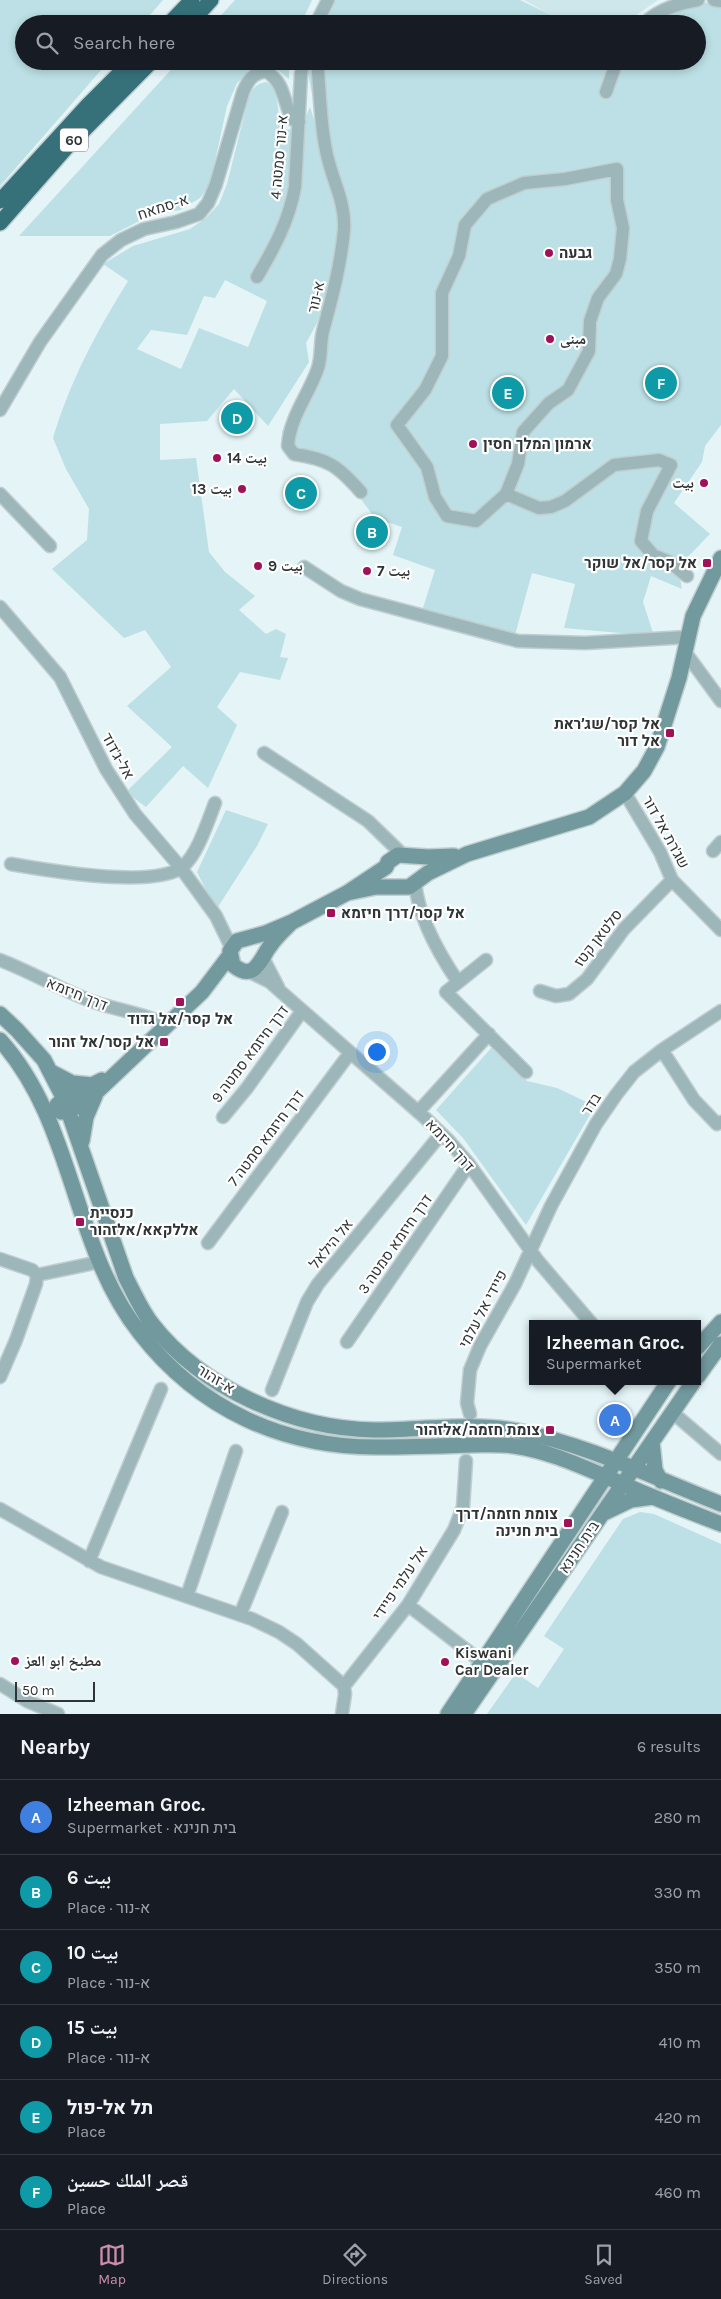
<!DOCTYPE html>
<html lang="en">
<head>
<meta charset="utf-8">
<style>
	:root { --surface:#171b24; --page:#20242c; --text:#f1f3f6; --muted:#9ea1a6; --line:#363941; --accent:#cd8daf }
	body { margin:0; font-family:Karla,"Noto Naskh Arabic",Heebo,sans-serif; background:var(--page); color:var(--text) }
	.scale { position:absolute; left:15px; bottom:12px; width:80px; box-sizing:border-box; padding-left:5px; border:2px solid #2f3536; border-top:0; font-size:14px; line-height:18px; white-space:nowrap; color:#2f3536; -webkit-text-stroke:4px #fefefe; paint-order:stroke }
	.you { position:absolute; left:376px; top:1051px; width:18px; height:18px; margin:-12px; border:4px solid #fff; border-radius:50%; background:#1a73e8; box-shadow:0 0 0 8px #1a73e833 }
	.badge { display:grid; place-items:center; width:32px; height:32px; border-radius:50%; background:var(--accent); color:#fff; font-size:16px; font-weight:700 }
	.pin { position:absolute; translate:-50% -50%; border:2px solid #fff; box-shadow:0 1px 5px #0006 }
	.popup { position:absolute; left:529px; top:1320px; width:172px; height:65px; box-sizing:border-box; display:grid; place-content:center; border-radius:0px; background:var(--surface); filter:drop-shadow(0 1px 4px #0005); font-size:16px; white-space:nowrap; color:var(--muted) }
	.popup b { font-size:19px; color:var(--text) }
	.popup::after { content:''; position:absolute; left:50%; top:100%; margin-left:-10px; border:10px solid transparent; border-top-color:var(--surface) }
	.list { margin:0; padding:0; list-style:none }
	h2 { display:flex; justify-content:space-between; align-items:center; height:65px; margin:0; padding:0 20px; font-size:21px }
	h2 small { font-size:16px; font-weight:400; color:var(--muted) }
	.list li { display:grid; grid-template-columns:32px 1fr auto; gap:15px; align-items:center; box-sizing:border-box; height:75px; padding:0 20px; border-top:1px solid var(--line) }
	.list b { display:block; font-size:19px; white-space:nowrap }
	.list p { margin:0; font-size:16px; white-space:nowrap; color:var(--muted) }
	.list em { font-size:16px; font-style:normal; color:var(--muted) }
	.icon { flex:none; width:28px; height:28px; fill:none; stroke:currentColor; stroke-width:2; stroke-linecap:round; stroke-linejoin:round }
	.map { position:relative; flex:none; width:721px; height:1714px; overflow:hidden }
	.search { position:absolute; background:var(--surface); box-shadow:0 2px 8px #0003; left:15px; right:15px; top:15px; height:55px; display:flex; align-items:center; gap:12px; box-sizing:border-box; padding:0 18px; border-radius:28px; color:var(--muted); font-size:19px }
	.sheet { height:515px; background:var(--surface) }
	nav { display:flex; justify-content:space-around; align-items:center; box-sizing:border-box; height:70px; border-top:1px solid var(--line); background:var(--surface); font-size:14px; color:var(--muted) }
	nav a { display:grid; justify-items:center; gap:2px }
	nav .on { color:var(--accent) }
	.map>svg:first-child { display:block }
	.built { fill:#cee7ea }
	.green { fill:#bce0e5; fill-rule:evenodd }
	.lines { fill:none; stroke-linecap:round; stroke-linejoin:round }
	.street-casing { stroke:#c0ced0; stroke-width:15 }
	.secondary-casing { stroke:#c0ced0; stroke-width:18 }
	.highway-casing { stroke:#c0ced0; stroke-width:18 }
	.street { stroke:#9cb6ba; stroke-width:12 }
	.secondary { stroke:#72999e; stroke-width:15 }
	.highway { stroke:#36717a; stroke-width:15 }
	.poi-dot { fill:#a01159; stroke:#fefefe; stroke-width:2 }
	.labels { text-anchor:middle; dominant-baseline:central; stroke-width:4.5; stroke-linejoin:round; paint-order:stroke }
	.shield { fill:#fefefe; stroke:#6d7172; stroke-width:1 }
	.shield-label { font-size:14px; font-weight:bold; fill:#2f3536 }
	.street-label { font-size:15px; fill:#2f3536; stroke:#fefefe }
	.poi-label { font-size:15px; font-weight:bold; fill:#2f3536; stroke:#fefefe; text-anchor:start }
</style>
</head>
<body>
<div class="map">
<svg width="721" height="1714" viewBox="0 0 721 1714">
	<rect width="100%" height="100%" fill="#e4f4f7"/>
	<path class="built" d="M524,0H658L639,13L627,24H567Z"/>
	<path class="green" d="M0,0H163L142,24H24V61H109L0,186Z
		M235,0H312L304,17V24H213Z
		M334,0H520L567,23L321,24Z
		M721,1V425L705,446L702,462L674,503L710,534L678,567L682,589L651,576L643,602L654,636L564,628L575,584L532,573L515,635L422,611L435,570L393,555L402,527L375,518L331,459L285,452L282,432L290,413L313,376L319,350L315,337L329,313L325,299L317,323L306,343L309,362L268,426L234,389L207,421L160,424V460L196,458L209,552L225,572L255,596L239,610L266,634L276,629L286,634L280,657L288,658L280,680L240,672L217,707L237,725L208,788L183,766L146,807L126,792L172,747L127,706L171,667L145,630L124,638L52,569L87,540L89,509L66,469L53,438C70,381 97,331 128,281L103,264L133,246L190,229L206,218L219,204L227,184L248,100C251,90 255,84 266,82L275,87L279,115L284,129L300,130L310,107L336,190L320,135L307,68L309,61H592L607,70L620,61H697V24H644L671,7ZM225,280L267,301L248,347L199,328L181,369L137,349L151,330L187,335L204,296L215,298Z
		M179,61H289V79L279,71L266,67L251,71L237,83L227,106L210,184L200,198L180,210L149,216L110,236H19Z
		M226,810L268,824L257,846L216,910L197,872Z
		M493,1046L527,1081L557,1088L595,1106L526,1225L463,1138L436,1110Z
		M640,1512L654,1514L721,1544V1714H487L516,1673L538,1688L564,1649L544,1636L623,1519Z"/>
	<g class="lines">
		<defs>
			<path id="street" d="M714,0L721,1
				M316,24L328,0
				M644,24C657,10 680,3 698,0
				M317,61C320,89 320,118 325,145C329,175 346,199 344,230C341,264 332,298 323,331C320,343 322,356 318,368C309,395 290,416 288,446L294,454C329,459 338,466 361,492
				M606,92L617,61
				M617,169V200L623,228L620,259L616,274L598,298L590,321L589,351L568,390L549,403L523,432L518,464L506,494L476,521L447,516L435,497L427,467L397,425L425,390L442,356V293L459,256L465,225L487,199L524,183L565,179Z
				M257,277C274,248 289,221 295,187L301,74L304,61
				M0,410L40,342L102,255L121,240L144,229L176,222L199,214L208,203L216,184L243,92C248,80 253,73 266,71C285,83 283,101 292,119L299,122
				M0,494L50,546
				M506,494L539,508L551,507L565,501L614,465L659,460L671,465L647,511L641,541L653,555L670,562L687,576
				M304,567L341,591L360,599L518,641L585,643L688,637
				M0,607L60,677L106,769L135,814L181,868L216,916L231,947
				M685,652L721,701
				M264,753L368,821L403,855
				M625,793L660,852L672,880L721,930
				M713,851L721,842
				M11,864C45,870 154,889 182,867C197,856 208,821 215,803
				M415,882C418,917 439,954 458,982
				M263,958L278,987
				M0,960C31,972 60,989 91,1001C112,1009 151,1015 167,1026
				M486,960L446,992L526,1072
				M248,971L270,982L280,991L423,1116L448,1140L469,1164L538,1261L592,1324
				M540,991L556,996L569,994L587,979L624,929L672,880
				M662,1050L694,1100L717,1124L721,1122
				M418,1112L489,1034
				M223,1117L247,1088L302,1011
				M208,1243L350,1053
				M0,1259L32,1270L37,1275L36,1284L16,1340L0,1377
				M37,1275L99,1262
				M347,1342L469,1164
				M272,1390L307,1302L318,1284L441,1134
				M672,1412L721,1454
				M470,1414L467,1403L470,1370L480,1346L515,1284L551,1206L596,1124L616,1095L634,1072L662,1050L721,1011
				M0,1509L101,1567L252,1619L279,1632L297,1644L344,1686
				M89,1561L161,1389
				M187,1596L236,1451
				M408,1605L482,1662
				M240,1615L282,1512
				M0,1684L27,1701L58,1714
				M342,1714L345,1694L344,1686L408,1605L454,1530L463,1507L466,1461"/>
			<path id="secondary" d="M347,893L376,887H409L428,873L467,854L589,817L625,793L644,771L657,747L679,678L693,616L721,558
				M292,922C284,930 276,937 270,946C260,959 255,983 233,965L230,951L237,941L266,933L292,922L347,893L386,867L388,862L398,855L428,857L454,856
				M0,1014L17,1030L44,1060L64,1099L126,1278C134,1293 141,1310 152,1324C202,1388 293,1429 374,1430C419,1430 475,1422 518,1431C589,1445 654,1478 721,1504
				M0,1040C75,1123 71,1246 140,1333C199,1409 283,1448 379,1447C409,1447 440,1446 470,1445C485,1445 500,1444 514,1446C550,1451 585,1468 618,1482C652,1497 687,1511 721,1524
				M51,1072L72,1083L93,1085
				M57,1105L64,1099L102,1080
				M61,1112L69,1111L87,1101L202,992L230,955
				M82,1141L86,1117L95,1096
				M698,1347L721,1322
				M698,1376L721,1344
				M652,1442L655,1470L661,1481
				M604,1513L631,1500L653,1497
				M448,1714L669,1381
				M464,1714L694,1381"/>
			<path id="highway" d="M169,24L192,0
				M189,24L211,0
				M0,201L87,106L132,61
				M0,223L65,149L152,61"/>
		</defs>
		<use href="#street" class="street-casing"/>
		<use href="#secondary" class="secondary-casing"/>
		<use href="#highway" class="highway-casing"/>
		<use href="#street" class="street"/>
		<use href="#secondary" class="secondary"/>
		<use href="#highway" class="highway"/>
	</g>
	<g class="poi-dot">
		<circle cx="549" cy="253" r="5"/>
		<circle cx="550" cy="339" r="5"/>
		<circle cx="473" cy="444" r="5"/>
		<circle cx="217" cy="458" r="5"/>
		<circle cx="704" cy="483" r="5"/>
		<circle cx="242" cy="489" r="5"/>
		<rect x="702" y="558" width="10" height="10" rx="2.5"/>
		<circle cx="258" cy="566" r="5"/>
		<circle cx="367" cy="571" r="5"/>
		<rect x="665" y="728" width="10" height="10" rx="2.5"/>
		<rect x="326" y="908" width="10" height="10" rx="2.5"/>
		<rect x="175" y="997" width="10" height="10" rx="2.5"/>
		<rect x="159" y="1037" width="10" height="10" rx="2.5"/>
		<rect x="75" y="1217" width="10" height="10" rx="2.5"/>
		<rect x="545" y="1425" width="10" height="10" rx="2.5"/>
		<rect x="563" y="1518" width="10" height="10" rx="2.5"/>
		<circle cx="15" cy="1661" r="5"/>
		<circle cx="445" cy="1662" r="5"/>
	</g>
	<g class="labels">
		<rect class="shield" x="60" y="128.5" width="28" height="23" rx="4"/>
		<g class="shield-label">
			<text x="74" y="140">60</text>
		</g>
		<g class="street-label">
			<text transform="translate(279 157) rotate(-85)">א-נור סמטה 4</text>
			<text transform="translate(163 207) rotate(-18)">א-סמאח</text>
			<text transform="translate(316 297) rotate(-77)">א-נור</text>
			<text transform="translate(118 756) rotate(61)">אל-ג'דוד</text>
			<text transform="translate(666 832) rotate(61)">שג'רת אל דור</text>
			<text transform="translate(598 938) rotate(-52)">סלטאן קטז</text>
			<text transform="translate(77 994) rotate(22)">דרך חיזמא</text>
			<text transform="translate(250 1054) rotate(-53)">דרך חיזמא סמטה 9</text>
			<text transform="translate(591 1104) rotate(-57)">בדר</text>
			<text transform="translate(266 1138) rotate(-53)">דרך חיזמא סמטה 7</text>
			<text transform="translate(450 1145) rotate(48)">דרך חיזמא</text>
			<text transform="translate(331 1244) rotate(-51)">אל הילאל</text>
			<text transform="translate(395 1244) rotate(-55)">דרך חיזמא סמטה 3</text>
			<text transform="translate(483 1309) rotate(-62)">פיידי אל עלמי</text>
			<text transform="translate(216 1379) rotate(32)">א-זהור</text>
			<text transform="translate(579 1547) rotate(-56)">בית חנינא</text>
			<text transform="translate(400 1583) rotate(-56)">אל עלמי פיידי</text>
		</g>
		<g class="poi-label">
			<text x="559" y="253">גבעה</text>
			<text x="560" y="339">مبنى</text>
			<text x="483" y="444">ארמון המלך חסין</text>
			<text x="227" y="458">بيت 14</text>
			<text x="694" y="483" text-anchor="end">بيت</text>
			<text x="232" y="489" text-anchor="end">بيت 13</text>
			<text x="697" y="563" text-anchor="end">אל קסר/אל שוקר</text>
			<text x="268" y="566">بيت 9</text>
			<text x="377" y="571">بيت 7</text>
			<text x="660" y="724" text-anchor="end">אל קסר/שג׳ראת<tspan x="660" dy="17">אל דור</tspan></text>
			<text x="341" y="913">אל קסר/דרך חיזמא</text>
			<text x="180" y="1019" text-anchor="middle">אל קסר/אל גדוד</text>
			<text x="154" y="1042" text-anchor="end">אל קסר/אל זהור</text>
			<text x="90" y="1213">כנסיית<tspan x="90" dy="17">אללקאא/אלזהור</tspan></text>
			<text x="540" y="1430" text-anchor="end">צומת חזמה/אלזהור</text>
			<text x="558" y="1514" text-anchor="end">צומת חזמה/דרך<tspan x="558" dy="17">בית חנינה</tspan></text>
			<text x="455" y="1653">Kiswani<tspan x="455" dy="17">Car Dealer</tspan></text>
			<text x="25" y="1661">مطبخ ابو العز</text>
		</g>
	</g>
</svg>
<div class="scale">50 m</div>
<div class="you"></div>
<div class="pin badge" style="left:615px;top:1420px;background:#3f7fe0">A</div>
<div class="popup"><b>Izheeman Groc.</b>Supermarket</div>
<div class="pin badge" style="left:372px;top:532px;background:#0f9aa8">B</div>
<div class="pin badge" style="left:301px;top:493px;background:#0f9aa8">C</div>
<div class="pin badge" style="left:237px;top:418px;background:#0f9aa8">D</div>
<div class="pin badge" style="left:508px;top:393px;background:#0f9aa8">E</div>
<div class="pin badge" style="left:661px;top:383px;background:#0f9aa8">F</div>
<div class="search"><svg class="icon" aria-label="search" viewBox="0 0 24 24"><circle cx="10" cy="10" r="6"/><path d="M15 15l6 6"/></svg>Search here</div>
</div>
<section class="sheet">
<h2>Nearby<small>6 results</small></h2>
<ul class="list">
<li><span class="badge" style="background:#3f7fe0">A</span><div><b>Izheeman Groc.</b><p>Supermarket · בית חנינא</p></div><em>280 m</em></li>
<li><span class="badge" style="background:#0f9aa8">B</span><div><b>بيت 6</b><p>Place · א-נור</p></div><em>330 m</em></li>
<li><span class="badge" style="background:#0f9aa8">C</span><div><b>بيت 10</b><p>Place · א-נור</p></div><em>350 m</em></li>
<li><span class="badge" style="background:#0f9aa8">D</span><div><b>بيت 15</b><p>Place · א-נור</p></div><em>410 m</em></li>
<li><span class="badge" style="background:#0f9aa8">E</span><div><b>תל אל-פול</b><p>Place</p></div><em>420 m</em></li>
<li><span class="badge" style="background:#0f9aa8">F</span><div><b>قصر الملك حسين</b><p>Place</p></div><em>460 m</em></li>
</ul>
</section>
<nav>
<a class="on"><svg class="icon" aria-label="map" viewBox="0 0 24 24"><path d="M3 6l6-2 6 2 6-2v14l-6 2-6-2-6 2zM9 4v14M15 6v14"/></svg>Map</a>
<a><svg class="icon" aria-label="directions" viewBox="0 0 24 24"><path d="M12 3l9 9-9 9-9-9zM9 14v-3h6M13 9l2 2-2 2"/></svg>Directions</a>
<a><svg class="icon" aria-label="saved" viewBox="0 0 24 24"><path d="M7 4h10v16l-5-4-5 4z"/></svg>Saved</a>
</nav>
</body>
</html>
